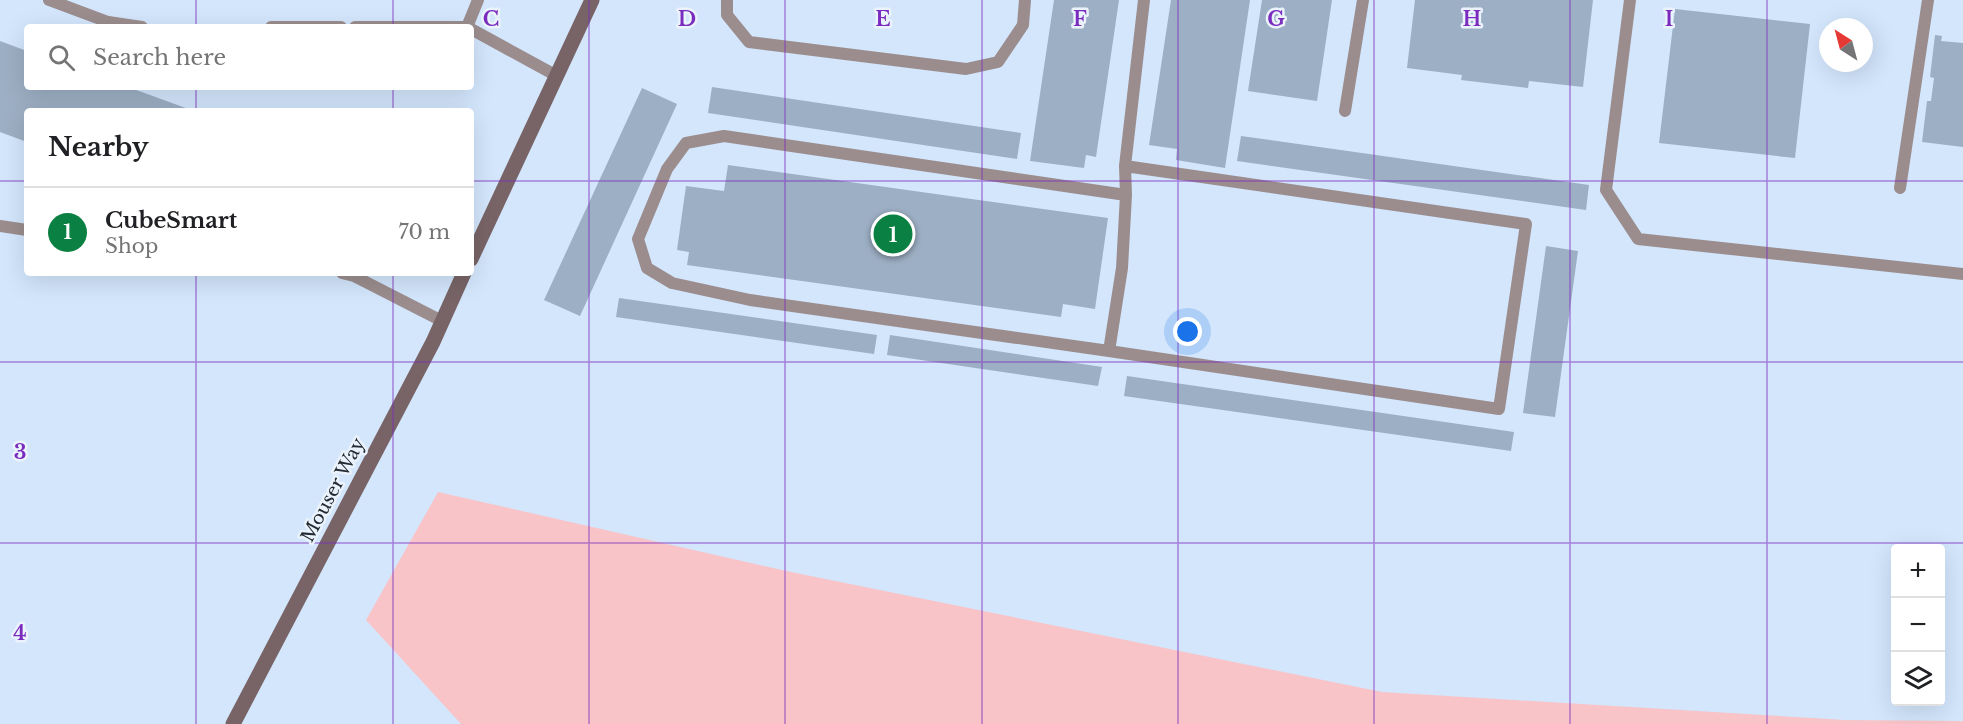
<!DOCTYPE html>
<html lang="en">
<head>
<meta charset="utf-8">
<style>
	:root { --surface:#fff; --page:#f6f6f6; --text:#202124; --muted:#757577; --line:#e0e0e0; --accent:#0b8043 }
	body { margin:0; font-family:"Libre Baskerville",serif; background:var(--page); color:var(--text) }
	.controls { position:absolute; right:18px; bottom:18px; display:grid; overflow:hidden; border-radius:6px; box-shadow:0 6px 24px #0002 }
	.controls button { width:54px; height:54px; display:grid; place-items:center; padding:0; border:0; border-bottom:2px solid var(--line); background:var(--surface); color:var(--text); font:30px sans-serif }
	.compass { position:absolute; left:1819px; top:18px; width:54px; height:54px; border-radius:50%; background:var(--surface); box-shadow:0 6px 24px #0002; rotate:324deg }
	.you { position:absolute; left:1188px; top:332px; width:21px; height:21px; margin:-15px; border:4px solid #fff; border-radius:50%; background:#1a73e8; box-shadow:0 0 0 9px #1a73e833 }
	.badge { display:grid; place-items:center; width:39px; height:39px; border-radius:50%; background:var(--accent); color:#fff; font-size:20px; font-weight:700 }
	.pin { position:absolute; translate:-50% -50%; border:3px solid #fff; box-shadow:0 2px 6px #0006 }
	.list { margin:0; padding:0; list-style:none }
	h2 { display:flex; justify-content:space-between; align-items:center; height:78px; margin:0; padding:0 24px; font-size:26px }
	h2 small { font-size:20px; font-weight:400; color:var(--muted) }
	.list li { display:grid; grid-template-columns:39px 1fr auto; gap:18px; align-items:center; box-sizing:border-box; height:90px; padding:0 24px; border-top:2px solid var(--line) }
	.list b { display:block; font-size:22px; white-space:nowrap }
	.list p { margin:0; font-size:20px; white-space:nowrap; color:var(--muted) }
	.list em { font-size:20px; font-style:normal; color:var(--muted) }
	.icon { flex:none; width:33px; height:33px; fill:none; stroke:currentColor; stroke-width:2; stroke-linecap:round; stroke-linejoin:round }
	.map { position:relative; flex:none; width:1963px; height:724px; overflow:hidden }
	.search { position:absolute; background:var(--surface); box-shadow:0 6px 24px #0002; left:24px; top:24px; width:450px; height:66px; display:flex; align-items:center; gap:15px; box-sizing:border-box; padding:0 21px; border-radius:6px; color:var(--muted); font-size:22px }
	.panel { position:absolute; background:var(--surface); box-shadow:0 6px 24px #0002; left:24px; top:108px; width:450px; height:168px; border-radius:6px }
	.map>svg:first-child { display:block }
	.green { fill:#f8c4c8 }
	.building { fill:#9dafc4 }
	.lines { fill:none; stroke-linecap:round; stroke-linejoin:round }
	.lane { stroke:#9b8d8e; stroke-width:12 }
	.secondary { stroke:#786466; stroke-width:15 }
	.grid { fill:none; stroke:#7b2cbf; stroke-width:1.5; stroke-opacity:0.55 }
	.labels { text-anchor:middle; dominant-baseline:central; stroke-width:5; stroke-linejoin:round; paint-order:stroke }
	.street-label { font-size:18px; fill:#222931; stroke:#eaf2fb }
	.grid-label { font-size:20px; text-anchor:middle; font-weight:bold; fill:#7b2cbf; stroke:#eaf2fb; stroke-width:5; stroke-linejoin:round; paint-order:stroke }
</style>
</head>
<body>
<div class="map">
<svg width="1963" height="724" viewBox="0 0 1963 724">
	<rect width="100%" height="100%" fill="#d3e6fc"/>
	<path class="green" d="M438,492L791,572L1382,692L1845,720L1963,721V724H461L366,620Z"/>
	<path class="building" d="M1054,0H1119L1096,157L1086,155L1084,168L1030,161Z
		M1171,0H1250L1225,168L1176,160L1177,149L1149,145Z
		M1262,0H1332L1317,101L1248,91Z
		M1415,0H1593L1583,87L1529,81L1528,88L1461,80L1462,75L1407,68Z
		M1675,9L1810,24L1795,158L1659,143Z
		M1935,35L1942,36L1941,41L1963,43V147L1922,142L1927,101H1931L1934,78L1930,77Z
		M0,41L27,51V87H128L194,111H27V142L0,132Z
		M712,87L1021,133L1017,159L708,113Z
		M642,88L677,104L580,316L544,300Z
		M1241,136L1589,185L1586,210L1237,161Z
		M728,165L1108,218L1095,309L1063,304L1061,317L687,265L689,252L677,250L686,186L724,191Z
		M1546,246L1578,251L1555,417L1523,413Z
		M619,298L877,335L874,354L616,317Z
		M890,335L1102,367L1098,386L887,355Z
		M1127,376L1514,432L1511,451L1124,396Z"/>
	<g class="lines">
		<path class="lane" d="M49,0L108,22L142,27
			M727,0V15L749,42L966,69L998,62L1023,25L1025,0
			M1630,0L1606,190L1638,239L1963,274
			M271,27H341
			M355,27H467
			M467,27L478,0
			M471,29L557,76
			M1345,111L1363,0
			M1125,166L1526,224L1499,409L1109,351L1122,268L1126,195L1125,166L1144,0
			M1900,188L1928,0
			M0,226L27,230
			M342,273L354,276L442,321
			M1109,351L750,300L672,283L647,268L638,239L667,169L686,143L724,136L1126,195"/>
		<path class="secondary" d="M471,259L592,0
			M233,724L433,342L464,273"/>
	</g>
	<path class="grid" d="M196,0V27M393,0V27M589,0V724M785,0V724M982,0V724M1178,0V724M1374,0V724M1570,0V724M1767,0V724M196,87V111M393,87V111M0,181H27M471,181H1963M196,273V724M393,273V724M0,362H1963M0,543H1963"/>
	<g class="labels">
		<g class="street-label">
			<text transform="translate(333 490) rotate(-62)">Mouser Way</text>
		</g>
	</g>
	<g class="grid-label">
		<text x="491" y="26">C</text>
		<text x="687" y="26">D</text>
		<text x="883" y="26">E</text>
		<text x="1080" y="26">F</text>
		<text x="1276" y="26">G</text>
		<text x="1472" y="26">H</text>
		<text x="1669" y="26">I</text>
		<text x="20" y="459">3</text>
		<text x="20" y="640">4</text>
	</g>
</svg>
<div class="controls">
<button>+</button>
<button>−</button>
<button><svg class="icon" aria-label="layers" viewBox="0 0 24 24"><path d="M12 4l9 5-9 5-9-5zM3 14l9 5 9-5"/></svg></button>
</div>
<svg class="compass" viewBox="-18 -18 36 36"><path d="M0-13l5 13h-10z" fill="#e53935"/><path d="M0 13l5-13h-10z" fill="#757577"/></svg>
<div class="you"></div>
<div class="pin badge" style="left:893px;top:234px">1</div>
<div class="search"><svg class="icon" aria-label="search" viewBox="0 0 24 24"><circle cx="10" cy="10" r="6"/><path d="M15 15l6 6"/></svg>Search here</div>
<section class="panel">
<h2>Nearby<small></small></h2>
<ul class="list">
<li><span class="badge">1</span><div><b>CubeSmart</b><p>Shop</p></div><em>70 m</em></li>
</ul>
</section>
</div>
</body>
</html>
